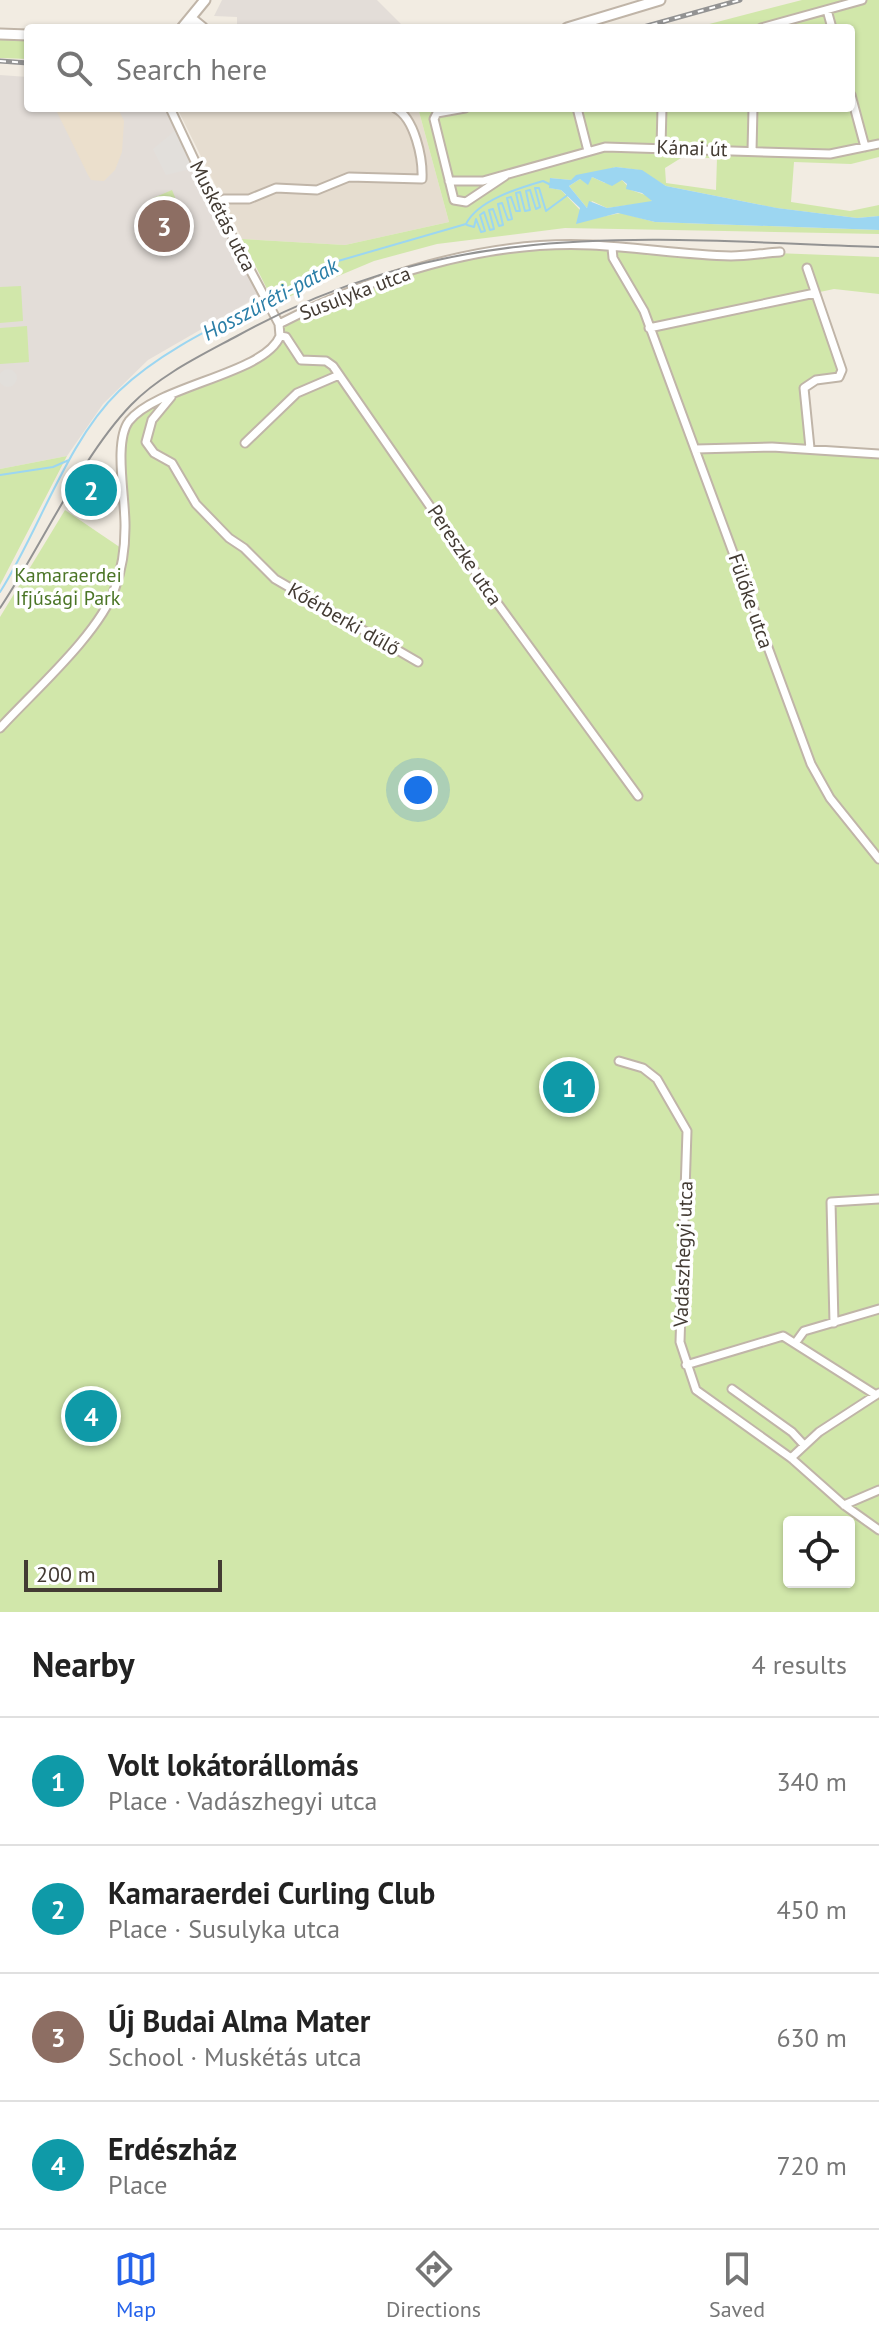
<!DOCTYPE html>
<html lang="en">
<head>
<meta charset="utf-8">
<style>
	:root { --surface:#fff; --page:#f2f2f2; --text:#222; --muted:#767676; --line:#e0e0e0; --accent:#2563eb }
	body { margin:0; font-family:"PT Sans",sans-serif; background:var(--page); color:var(--text) }
	.controls { position:absolute; right:24px; bottom:24px; display:grid; overflow:hidden; border-radius:8px; box-shadow:0 2px 6px #0004 }
	.controls button { width:72px; height:72px; display:grid; place-items:center; padding:0; border:0; border-bottom:2px solid var(--line); background:var(--surface); color:var(--text); font:40px sans-serif }
	.scale { position:absolute; left:24px; bottom:20px; width:198px; box-sizing:border-box; padding-left:8px; border:4px solid #433b33; border-top:0; font-size:22px; line-height:28px; white-space:nowrap; color:#433b33; -webkit-text-stroke:6px #fff; paint-order:stroke }
	.you { position:absolute; left:418px; top:790px; width:28px; height:28px; margin:-20px; border:6px solid #fff; border-radius:50%; background:#1a73e8; box-shadow:0 0 0 12px #1a73e833 }
	.badge { display:grid; place-items:center; width:52px; height:52px; border-radius:50%; background:var(--accent); color:#fff; font-size:26px; font-weight:700 }
	.pin { position:absolute; translate:-50% -50%; border:4px solid #fff; box-shadow:0 2px 8px #0006 }
	.list { margin:0; padding:0; list-style:none }
	h2 { display:flex; justify-content:space-between; align-items:center; height:104px; margin:0; padding:0 32px; font-size:34px }
	h2 small { font-size:26px; font-weight:400; color:var(--muted) }
	.list li { display:grid; grid-template-columns:52px 1fr auto; gap:24px; align-items:center; box-sizing:border-box; height:128px; padding:0 32px; border-top:2px solid var(--line) }
	.list b { display:block; font-size:30px; white-space:nowrap }
	.list p { margin:0; font-size:26px; white-space:nowrap; color:var(--muted) }
	.list em { font-size:26px; font-style:normal; color:var(--muted) }
	.icon { flex:none; width:44px; height:44px; fill:none; stroke:currentColor; stroke-width:2; stroke-linecap:round; stroke-linejoin:round }
	.map { position:relative; flex:none; width:879px; height:1612px; overflow:hidden }
	.search { position:absolute; background:var(--surface); box-shadow:0 2px 6px #0004; left:24px; right:24px; top:24px; height:88px; display:flex; align-items:center; gap:20px; box-sizing:border-box; padding:0 28px; border-radius:8px; color:var(--muted); font-size:30px }
	.sheet { height:616px; background:var(--surface) }
	nav { display:flex; justify-content:space-around; align-items:center; box-sizing:border-box; height:112px; border-top:2px solid var(--line); background:var(--surface); font-size:22px; color:var(--muted) }
	nav a { display:grid; justify-items:center; gap:4px }
	nav .on { color:var(--accent) }
	.map>svg:first-child { display:block }
	.residential { fill:#e6ddd0 }
	.industrial { fill:#e3ddd8 }
	.education { fill:#ebdfcc }
	.green { fill:#d1e7aa; fill-rule:evenodd }
	.parking { fill:#e2dfdb }
	.water { fill:#9cd6f1; fill-rule:evenodd }
	.lines { fill:none; stroke-linecap:round; stroke-linejoin:round }
	.stream { stroke:#9cd6f1; stroke-width:2 }
	.minor-casing { stroke:#c0b5a8; stroke-width:11 }
	.tertiary-casing { stroke:#c0b5a8; stroke-width:13 }
	.minor { stroke:#fff; stroke-width:7 }
	.tertiary { stroke:#fff; stroke-width:9 }
	.tram { stroke:#939393; stroke-width:2 }
	.rail-casing { stroke:#939393; stroke-width:5 }
	.rail { stroke:#fff; stroke-width:2; stroke-dasharray:6; stroke-linecap:butt }
	.labels { text-anchor:middle; dominant-baseline:central; stroke-width:7; stroke-linejoin:round; paint-order:stroke }
	.street-label { font-size:20px; fill:#433b33; stroke:#fff }
	.park-label { font-size:20px; fill:#4b7526; stroke:#fff }
	.water-label { font-size:22px; font-style:italic; fill:#2a7ea7; stroke:#fff }
</style>
</head>
<body>
<div class="map">
<svg width="879" height="1612" viewBox="0 0 879 1612">
	<rect width="100%" height="100%" fill="#f2ece2"/>
	<path class="residential" d="M177,108H418L449,222L345,245L242,239Z"/>
	<path class="industrial" d="M222,0H377L405,28H237V17L214,16Z
		M0,75L28,77V108H128L132,112L134,108H145L169,113L220,224L259,296L148,360L103,404L67,456L0,469Z"/>
	<path class="education" d="M55,108H118L124,121L122,152L115,170L104,181L91,180L88,175Z"/>
	<path class="green" d="M802,0H879V157L851,164L794,162L791,202L850,211L879,205V216L857,218L776,208L666,186L639,170L616,167L571,180L550,178V188L561,190L580,210L595,218L621,213L655,222L879,230V234L565,228L437,244L374,261L274,303L242,239L345,245L449,222L418,108H851V28H694ZM681,158H717L716,190L666,183L665,168Z
		M0,39L28,41V59L0,58Z
		M592,177L605,183L622,180L631,190L651,197L652,202L607,208L592,201L587,208L569,186L580,179L587,183Z
		M172,190L177,202L155,210L151,199Z
		M570,245L879,257V294L834,289L815,293L842,373L804,388L810,448L879,454V1612H0V617L65,510L121,548C124,518 114,454 126,430C139,403 235,367 266,353L275,346L279,324L415,269L514,250ZM789,1522H849V1582H789Z
		M21,286L23,321L0,323V287Z
		M27,326L29,362L0,364V328Z
		M67,456L0,585V469Z"/>
	<path class="parking" d="M176,130L194,168L166,175L153,149Z
		M-1 378a9 9 0 1 1 18 0a9 9 0 1 1-18 0Z"/>
	<path class="water" d="M616,167L642,170L666,186L777,208L857,218L879,216V230L655,222L618,213L576,224L580,208L561,190L549,188L550,178L571,180L576,175ZM592,177L612,186L622,180L627,184L626,189L642,193L652,201L607,208L589,201L587,208L569,186L580,179L588,185Z"/>
	<g class="lines">
		<path class="stream" d="M467,225L474,227L476,219L481,232L485,231L480,215L484,212L490,230L494,229L489,210L493,209L499,226L503,225L498,204L502,203L508,220L512,219L507,198L511,197L516,211H520L516,193L520,192L525,211L530,210L526,191L530,190L536,209L540,207L535,188H539L546,211L569,194
			M270,299L338,261L466,224C478,200 519,188 543,181L551,185
			M0,475L53,467L69,460
			M0,592C39,531 67,441 119,391C160,352 214,327 265,301"/>
		<defs>
			<path id="minor" d="M827,10L832,28
				M761,28L862,0
				M851,95L865,147
				M465,108L437,113L434,119L454,200L466,202L505,176
				M577,108L588,151
				M661,147L662,108
				M752,151L753,108
				M449,181H483L605,147L830,154L879,144
				M215,204L224,199H249L276,188L317,190L349,177L422,179C423,159 415,118 395,108
				M612,248L613,258L644,311L811,764L830,798L879,859
				M807,268L842,370L839,377L816,380L804,388L810,448
				M279,324C373,276 484,240 591,245C637,247 684,255 731,256C747,256 764,253 780,252
				M649,328L815,293
				M280,336L286,337L301,360L326,361L333,366L490,593L638,796
				M171,397L152,420L146,442L154,453L172,463L196,504L229,538L244,548L275,579L418,662
				M245,443L297,393L339,375
				M696,449L772,447L879,454
				M0,728C33,692 100,633 115,588C122,569 125,548 125,528C126,500 113,442 129,421C158,385 265,374 280,336L279,324L215,204L170,108
				M619,1061L643,1068L657,1079L687,1131L680,1342L696,1390L791,1458L844,1505L879,1530
				M834,1323L831,1202L879,1199
				M796,1342L804,1331L879,1309
				M686,1365L783,1336L876,1395
				M732,1389L792,1432L804,1445
				M791,1458L819,1432L879,1393
				M844,1505L879,1490"/>
			<path id="tertiary" d="M192,19L203,28
				M182,28L205,0
				M567,28L660,0
				M0,34L28,35"/>
		</defs>
		<use href="#minor" class="minor-casing"/>
		<use href="#tertiary" class="tertiary-casing"/>
		<use href="#minor" class="minor"/>
		<use href="#tertiary" class="tertiary"/>
		<path class="tram" d="M0,608C41,547 81,457 131,405C160,375 200,356 237,336C454,216 643,239 879,247"/>
		<defs>
			<path id="rail" d="M640,28L740,0
				M0,61L28,63"/>
		</defs>
		<use href="#rail" class="rail-casing"/>
		<use href="#rail" class="rail"/>
	</g>
	<g class="labels">
		<g class="street-label">
			<text transform="translate(692 148) rotate(2)">Kánai út</text>
			<text transform="translate(223 216) rotate(63)">Muskétás utca</text>
			<text transform="translate(355 293) rotate(-21)">Susulyka utca</text>
			<text transform="translate(465 555) rotate(56)">Pereszke utca</text>
			<text transform="translate(751 601) rotate(71)">Fülőke utca</text>
			<text transform="translate(344 619) rotate(30)">Kőérberki dűlő</text>
			<text transform="translate(683 1254) rotate(-88)">Vadászhegyi utca</text>
		</g>
		<g class="park-label">
			<text x="68" y="575">Kamaraerdei<tspan x="68" dy="23">Ifjúsági Park</tspan></text>
		</g>
		<g class="water-label">
			<text transform="translate(270 299) rotate(-28)">Hosszúréti-patak</text>
		</g>
	</g>
</svg>
<div class="controls">
<button><svg class="icon" aria-label="locate" viewBox="0 0 24 24"><circle cx="12" cy="12" r="6"/><path d="M12 2v4M12 18v4M2 12h4M18 12h4"/></svg></button>
</div>
<div class="scale">200 m</div>
<div class="you"></div>
<div class="pin badge" style="left:569px;top:1087px;background:#0f9aa8">1</div>
<div class="pin badge" style="left:91px;top:490px;background:#0f9aa8">2</div>
<div class="pin badge" style="left:164px;top:226px;background:#8d6e63">3</div>
<div class="pin badge" style="left:91px;top:1416px;background:#0f9aa8">4</div>
<div class="search"><svg class="icon" aria-label="search" viewBox="0 0 24 24"><circle cx="10" cy="10" r="6"/><path d="M15 15l6 6"/></svg>Search here</div>
</div>
<section class="sheet">
<h2>Nearby<small>4 results</small></h2>
<ul class="list">
<li><span class="badge" style="background:#0f9aa8">1</span><div><b>Volt lokátorállomás</b><p>Place · Vadászhegyi utca</p></div><em>340 m</em></li>
<li><span class="badge" style="background:#0f9aa8">2</span><div><b>Kamaraerdei Curling Club</b><p>Place · Susulyka utca</p></div><em>450 m</em></li>
<li><span class="badge" style="background:#8d6e63">3</span><div><b>Új Budai Alma Mater</b><p>School · Muskétás utca</p></div><em>630 m</em></li>
<li><span class="badge" style="background:#0f9aa8">4</span><div><b>Erdészház</b><p>Place</p></div><em>720 m</em></li>
</ul>
</section>
<nav>
<a class="on"><svg class="icon" aria-label="map" viewBox="0 0 24 24"><path d="M3 6l6-2 6 2 6-2v14l-6 2-6-2-6 2zM9 4v14M15 6v14"/></svg>Map</a>
<a><svg class="icon" aria-label="directions" viewBox="0 0 24 24"><path d="M12 3l9 9-9 9-9-9zM9 14v-3h6M13 9l2 2-2 2"/></svg>Directions</a>
<a><svg class="icon" aria-label="saved" viewBox="0 0 24 24"><path d="M7 4h10v16l-5-4-5 4z"/></svg>Saved</a>
</nav>
</body>
</html>
